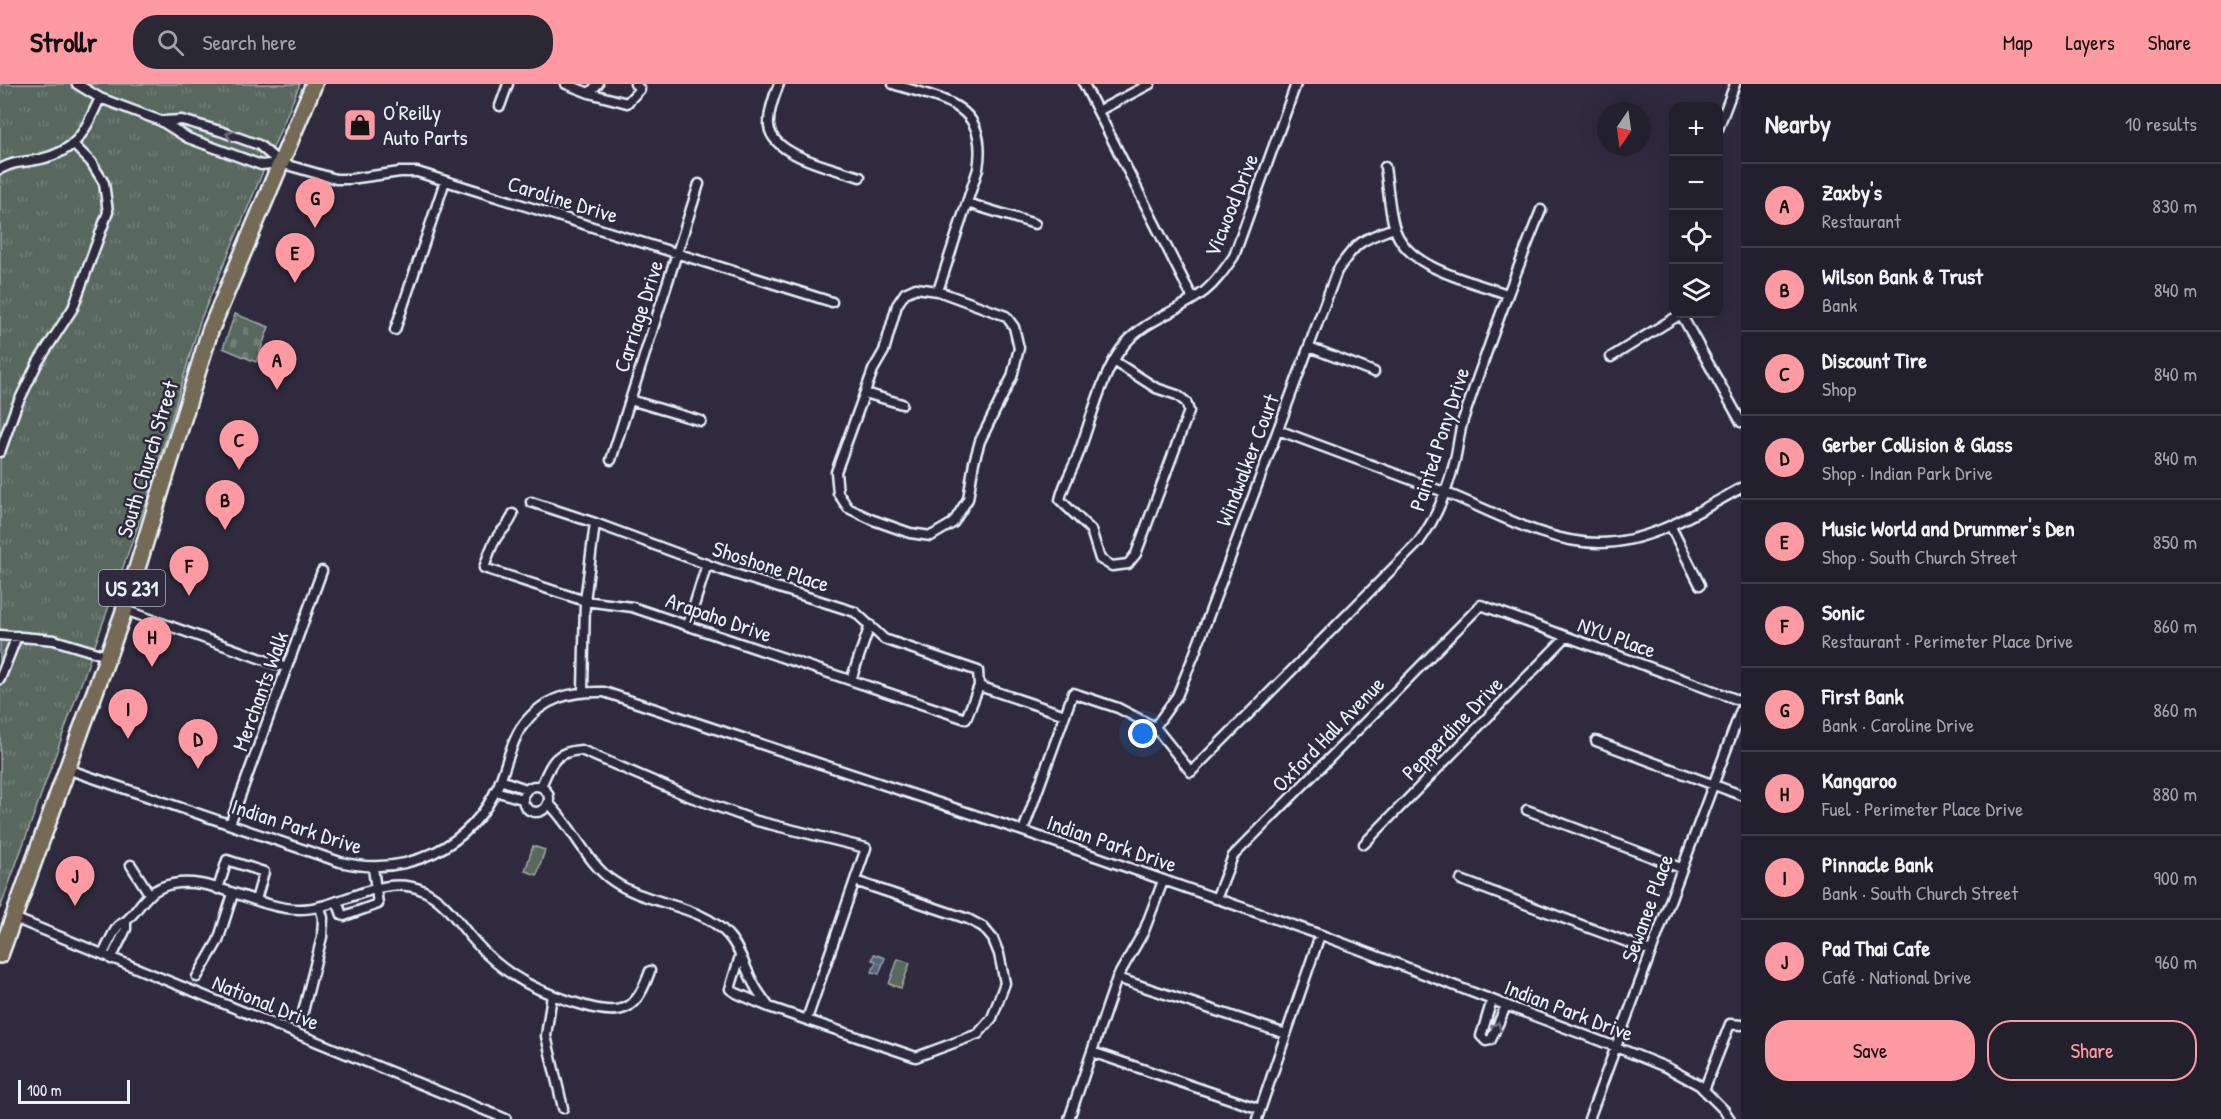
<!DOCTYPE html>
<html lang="en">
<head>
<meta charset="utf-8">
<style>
	:root { --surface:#23202e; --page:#2b2836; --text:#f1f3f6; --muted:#a3a3aa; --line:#403e4a; --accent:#ff9aa2 }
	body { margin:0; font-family:"Patrick Hand",sans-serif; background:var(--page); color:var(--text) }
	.controls { position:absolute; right:18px; top:18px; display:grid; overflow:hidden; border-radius:12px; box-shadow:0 6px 24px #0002 }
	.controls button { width:54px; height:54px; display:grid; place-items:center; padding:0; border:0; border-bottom:2px solid var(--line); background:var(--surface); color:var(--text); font:30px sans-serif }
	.compass { position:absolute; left:1597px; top:18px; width:54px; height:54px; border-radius:50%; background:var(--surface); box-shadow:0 6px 24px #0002; rotate:193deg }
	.scale { position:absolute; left:18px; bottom:15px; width:112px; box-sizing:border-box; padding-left:6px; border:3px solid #e8f1f8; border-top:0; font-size:16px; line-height:21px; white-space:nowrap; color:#e8f1f8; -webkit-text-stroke:4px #2f2a3d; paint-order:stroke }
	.you { position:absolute; left:1143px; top:650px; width:21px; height:21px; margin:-15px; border:4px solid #fff; border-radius:50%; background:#1a73e8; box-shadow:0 0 0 9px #1a73e833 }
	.badge { display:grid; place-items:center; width:39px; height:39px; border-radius:50%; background:var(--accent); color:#111; font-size:20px; font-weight:700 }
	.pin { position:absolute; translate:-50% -50px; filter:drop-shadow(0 2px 3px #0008) }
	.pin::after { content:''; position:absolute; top:32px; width:21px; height:18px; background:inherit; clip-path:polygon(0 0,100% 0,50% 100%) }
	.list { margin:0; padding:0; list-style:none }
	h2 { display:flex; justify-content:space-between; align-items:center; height:78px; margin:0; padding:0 24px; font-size:26px }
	h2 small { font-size:20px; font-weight:400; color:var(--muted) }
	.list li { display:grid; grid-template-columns:39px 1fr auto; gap:18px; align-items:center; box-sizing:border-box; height:84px; padding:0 24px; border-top:2px solid var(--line) }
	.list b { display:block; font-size:22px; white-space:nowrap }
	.list p { margin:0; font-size:20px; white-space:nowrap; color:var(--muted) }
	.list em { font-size:20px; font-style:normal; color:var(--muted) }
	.actions { display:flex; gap:12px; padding:18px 24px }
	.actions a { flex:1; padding:14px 0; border:2px solid var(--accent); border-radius:24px; text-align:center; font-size:21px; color:var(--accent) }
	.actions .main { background:var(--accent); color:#111 }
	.icon { flex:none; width:33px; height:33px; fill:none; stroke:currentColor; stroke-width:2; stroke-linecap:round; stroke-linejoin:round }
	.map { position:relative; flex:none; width:1741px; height:1035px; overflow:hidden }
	header { display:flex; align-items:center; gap:36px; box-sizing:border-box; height:84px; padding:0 30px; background:var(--accent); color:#111 }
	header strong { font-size:28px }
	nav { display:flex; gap:33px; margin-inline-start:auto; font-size:21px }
	.search { width:420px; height:54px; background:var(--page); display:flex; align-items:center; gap:15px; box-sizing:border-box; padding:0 21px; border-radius:24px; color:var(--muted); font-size:22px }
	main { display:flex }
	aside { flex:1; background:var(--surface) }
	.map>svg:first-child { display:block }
	.grass { fill:url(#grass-tufts); stroke:#a0acac; stroke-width:1.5 }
	.cemetery { fill:url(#cemetery-stones); stroke:#a0acac; stroke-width:1.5 }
	.green { fill:#59685f; stroke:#a0acac; stroke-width:1.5 }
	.water { fill:url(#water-waves); stroke:#8f9eaf; stroke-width:1.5 }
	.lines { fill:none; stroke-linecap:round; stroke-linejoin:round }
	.street-casing { stroke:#e8f1f8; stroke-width:13 }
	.highway-casing { stroke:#e8f1f8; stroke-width:20 }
	.street { stroke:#2f2a3d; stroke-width:8 }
	.highway { stroke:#756a55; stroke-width:15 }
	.oneway { stroke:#70707e }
	.labels { text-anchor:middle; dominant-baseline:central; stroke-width:5; stroke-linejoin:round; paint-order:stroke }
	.shield { fill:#2f2a3d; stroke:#b0b5c0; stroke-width:1.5 }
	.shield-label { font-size:21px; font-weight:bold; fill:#e8f1f8 }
	.poi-label { font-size:22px; fill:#e8f1f8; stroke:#2f2a3d; text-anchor:start }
	.street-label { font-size:22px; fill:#e8f1f8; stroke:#2f2a3d }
</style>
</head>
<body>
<header>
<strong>Strollr</strong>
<div class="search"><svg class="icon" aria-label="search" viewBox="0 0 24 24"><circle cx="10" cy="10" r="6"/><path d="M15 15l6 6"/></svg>Search here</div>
<nav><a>Map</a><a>Layers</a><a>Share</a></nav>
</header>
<main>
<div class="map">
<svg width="1741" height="1035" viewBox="0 0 1741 1035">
	<defs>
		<pattern id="grass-tufts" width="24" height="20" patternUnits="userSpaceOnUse" patternTransform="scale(1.5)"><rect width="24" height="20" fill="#59685f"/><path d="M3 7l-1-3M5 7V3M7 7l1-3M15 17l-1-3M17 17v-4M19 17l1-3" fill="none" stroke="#717e77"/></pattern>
		<pattern id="cemetery-stones" width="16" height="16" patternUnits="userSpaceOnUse" patternTransform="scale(1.5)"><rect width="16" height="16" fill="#59685f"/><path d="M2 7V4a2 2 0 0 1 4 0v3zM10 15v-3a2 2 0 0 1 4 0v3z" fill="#717e77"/></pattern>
		<pattern id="water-waves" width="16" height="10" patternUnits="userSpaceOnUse" patternTransform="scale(1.5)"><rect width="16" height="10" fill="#54667f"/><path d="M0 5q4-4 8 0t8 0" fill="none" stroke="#6d7c92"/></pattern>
	</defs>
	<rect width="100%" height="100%" fill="#2f2a3d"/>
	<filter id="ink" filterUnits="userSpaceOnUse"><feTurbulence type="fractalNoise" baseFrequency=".0167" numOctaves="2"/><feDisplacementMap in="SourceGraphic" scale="12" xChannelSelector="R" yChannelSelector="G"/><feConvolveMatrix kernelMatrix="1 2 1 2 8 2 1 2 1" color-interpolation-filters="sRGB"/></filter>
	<g filter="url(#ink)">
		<path class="grass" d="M0,0H300L200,237L149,411L0,825Z"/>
		<path class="cemetery" d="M235,230L269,243L256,278L223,264Z"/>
		<path class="green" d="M533,762L545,766L537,791L525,787Z
			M898,875L910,879L901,904L889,900Z"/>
		<path class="water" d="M874,870L885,874L879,890L872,888L876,877L872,876Z"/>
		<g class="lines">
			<defs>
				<path id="street" d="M77,0L100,14L161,37L188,54L261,81L280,79L336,95H350L400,88H417L832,218
					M566,0L589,9L627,19L640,5L635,0
					M779,0C774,12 768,29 769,42C772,72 836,85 860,93
					M893,0C943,16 989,19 978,85L938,207
					M1084,0L1193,215
					M589,9L598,0
					M500,22L508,0
					M1098,27L1150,0
					M163,37L182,36L220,47L259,61L280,79
					M1718,45L1735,0
					M1385,83C1388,102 1389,124 1394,142C1405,185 1471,197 1507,210
					M0,85C17,76 24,79 41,75C79,66 85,46 100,14
					M967,119L1035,140
					M916,204L938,207L1006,232L1014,243L1019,264L1012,293L980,357L974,378L968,415L953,439L931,452L910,449L873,436L848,424L838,409L836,388L873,286L884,267L897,221L905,209Z
					M1681,230L1741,338
					M395,246L445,97
					M1309,263L1374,288
					M1611,273L1681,230
					M1114,277L1156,304L1177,311L1186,318L1189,327L1136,470L1128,480L1112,482L1100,475L1091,446L1060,416C1063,401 1071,388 1077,374C1090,340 1102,287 1125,260C1146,235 1180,227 1205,207C1217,197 1225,185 1234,172L1296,0
					M865,309L902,320
					M630,316L701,337
					M1278,346C1333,367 1389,387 1444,408C1493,427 1545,459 1599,459C1651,459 1697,428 1741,404
					M0,368L16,323L38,278L73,224L108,128L104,99L91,78L74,61
					M611,376L699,100
					M513,430C510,440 505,443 499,450C491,460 488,473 484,484L585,517L632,523L966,635L979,602L978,587L884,555L855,528L722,486L595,439L531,418
					M1671,443L1700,501
					M125,526L287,584
					M688,541L707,480
					M0,551L54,556L107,572
					M0,595L17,552
					M851,596L870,541
					M979,602L1065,631
					M583,607L585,517L595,439
					M1155,643L1177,612L1194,571L1337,187C1356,158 1361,156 1394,144
					M1596,657L1741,711
					M67,685L340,778C407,794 471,763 499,700C505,685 513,653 523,641C544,613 572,607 604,608L1023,747L1324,852L1616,963L1668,984L1699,1001L1724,1026L1730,1035
					M500,696L526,705
					M523 715a13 13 0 1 1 26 0a13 13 0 1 1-26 0Z
					M541,702C551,680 553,668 581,666L688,712L757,737L866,764L807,935
					M495,707L522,715
					M548,719C572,741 588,781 613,797C647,821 701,820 728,851C741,865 746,888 756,904C760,911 765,917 769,923L916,973L978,950L992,934L1005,899L999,870L993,855L983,843L968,835L855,797
					M1527,726L1681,784
					M230,740L322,487
					M1023,747L1073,609L1118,624L1155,643L1191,688L1418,459C1436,435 1448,405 1455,376C1458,363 1459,349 1463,336C1487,265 1513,195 1541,126
					M1364,760L1565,554
					M131,781L150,811
					M1461,796L1651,867
					M218,805L227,776L264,788L256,816
					M1216,815L1233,772L1481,521L1741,617
					M337,817L342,831L344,832L378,820L373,784
					M14,834L506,1035
					M103,870C108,861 112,850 118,842C121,839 122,840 126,837C139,826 143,811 162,803C204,786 255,825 299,825C341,825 381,789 422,806C447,817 459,841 477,860C507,894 543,910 586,922C625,933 637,924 650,887
					M740,872L730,905L736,909L769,923
					M111,875L126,845V837
					M197,893L218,857L233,810
					M1117,894L1286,950
					M552,911L546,952L563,1024
					M1492,916L1481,952L1486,957L1491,956L1506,922
					M303,928L322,853L323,834L320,823
					M1092,968L1260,1025
					M1704,1006L1730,940L1741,941
					M1069,1035L1117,894L1144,847L1163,797
					M1257,1035L1320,851
					M1589,1035L1741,626"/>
				<path id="highway" d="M0,871L123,530L210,247L314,0"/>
			</defs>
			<use href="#street" class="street-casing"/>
			<use href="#highway" class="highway-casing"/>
			<use href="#street" class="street"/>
			<use href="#highway" class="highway"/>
		</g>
		<defs><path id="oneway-chevron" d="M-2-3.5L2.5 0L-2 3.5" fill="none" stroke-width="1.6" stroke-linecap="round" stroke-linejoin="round" transform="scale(1.5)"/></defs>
		<g class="oneway">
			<use href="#oneway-chevron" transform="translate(230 51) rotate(-159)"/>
			<use href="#oneway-chevron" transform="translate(1497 942) rotate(-66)"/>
		</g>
	</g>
	<defs>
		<symbol id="shop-square" viewBox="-11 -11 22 22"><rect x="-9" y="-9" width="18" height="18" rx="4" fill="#ff9aa2" stroke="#2f2a3d"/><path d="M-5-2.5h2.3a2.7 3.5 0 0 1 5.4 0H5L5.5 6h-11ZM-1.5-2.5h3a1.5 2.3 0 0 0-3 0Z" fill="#111"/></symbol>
	</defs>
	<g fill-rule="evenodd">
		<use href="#shop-square" x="341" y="22" width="38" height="38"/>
	</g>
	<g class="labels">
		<rect class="shield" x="99" y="486" width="66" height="36" rx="4.5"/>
		<g class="shield-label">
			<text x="132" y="504">US 231</text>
		</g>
		<g class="poi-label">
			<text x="383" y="28">O'Reilly<tspan x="383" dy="25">Auto Parts</tspan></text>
		</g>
		<g class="street-label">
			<text transform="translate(563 115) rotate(17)">Caroline Drive</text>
			<text transform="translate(1231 121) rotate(-68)">Vicwood Drive</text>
			<text transform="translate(638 232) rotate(-72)">Carriage Drive</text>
			<text transform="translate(1439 355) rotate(-72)">Painted Pony Drive</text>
			<text transform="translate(147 375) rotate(-73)">South Church Street</text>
			<text transform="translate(1247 376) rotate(-69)">Windwalker Court</text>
			<text transform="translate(771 482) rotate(18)">Shoshone Place</text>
			<text transform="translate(719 533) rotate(19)">Arapaho Drive</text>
			<text transform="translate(1617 553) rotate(20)">NYU Place</text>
			<text transform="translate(260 607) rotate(-70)">Merchants Walk</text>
			<text transform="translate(1452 644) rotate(-46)">Pepperdine Drive</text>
			<text transform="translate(1328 650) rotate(-46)">Oxford Hall Avenue</text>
			<text transform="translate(297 742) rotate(18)">Indian Park Drive</text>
			<text transform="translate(1112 759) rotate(19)">Indian Park Drive</text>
			<text transform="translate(1647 824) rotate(-70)">Sewanee Place</text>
			<text transform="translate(266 918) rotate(22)">National Drive</text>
			<text transform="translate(1569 926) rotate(21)">Indian Park Drive</text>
		</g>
	</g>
</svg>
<div class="controls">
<button>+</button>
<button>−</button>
<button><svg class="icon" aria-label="locate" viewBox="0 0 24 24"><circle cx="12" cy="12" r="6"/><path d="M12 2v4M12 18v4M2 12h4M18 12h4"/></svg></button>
<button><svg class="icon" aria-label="layers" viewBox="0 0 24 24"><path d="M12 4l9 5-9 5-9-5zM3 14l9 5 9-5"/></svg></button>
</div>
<svg class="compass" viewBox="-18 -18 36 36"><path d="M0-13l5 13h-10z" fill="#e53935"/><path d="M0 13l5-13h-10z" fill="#a3a3aa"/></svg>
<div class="scale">100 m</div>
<div class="you"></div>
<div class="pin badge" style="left:277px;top:306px">A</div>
<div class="pin badge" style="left:225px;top:446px">B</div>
<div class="pin badge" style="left:239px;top:386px">C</div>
<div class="pin badge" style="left:198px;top:685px">D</div>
<div class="pin badge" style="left:295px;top:199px">E</div>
<div class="pin badge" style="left:189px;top:512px">F</div>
<div class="pin badge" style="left:315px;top:144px">G</div>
<div class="pin badge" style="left:152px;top:583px">H</div>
<div class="pin badge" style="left:128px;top:655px">I</div>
<div class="pin badge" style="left:75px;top:822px">J</div>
</div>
<aside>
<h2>Nearby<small>10 results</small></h2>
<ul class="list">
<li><span class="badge">A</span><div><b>Zaxby's</b><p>Restaurant</p></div><em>830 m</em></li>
<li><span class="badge">B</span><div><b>Wilson Bank &amp; Trust</b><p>Bank</p></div><em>840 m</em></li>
<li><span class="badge">C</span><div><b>Discount Tire</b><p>Shop</p></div><em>840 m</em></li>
<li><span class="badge">D</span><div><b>Gerber Collision &amp; Glass</b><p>Shop · Indian Park Drive</p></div><em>840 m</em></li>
<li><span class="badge">E</span><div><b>Music World and Drummer's Den</b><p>Shop · South Church Street</p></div><em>850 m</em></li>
<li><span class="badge">F</span><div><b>Sonic</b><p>Restaurant · Perimeter Place Drive</p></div><em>860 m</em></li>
<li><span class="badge">G</span><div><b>First Bank</b><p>Bank · Caroline Drive</p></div><em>860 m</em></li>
<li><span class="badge">H</span><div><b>Kangaroo</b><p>Fuel · Perimeter Place Drive</p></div><em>880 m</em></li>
<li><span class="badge">I</span><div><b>Pinnacle Bank</b><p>Bank · South Church Street</p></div><em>900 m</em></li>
<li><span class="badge">J</span><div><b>Pad Thai Cafe</b><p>Café · National Drive</p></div><em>960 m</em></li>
</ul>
<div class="actions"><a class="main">Save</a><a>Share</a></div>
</aside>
</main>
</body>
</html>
